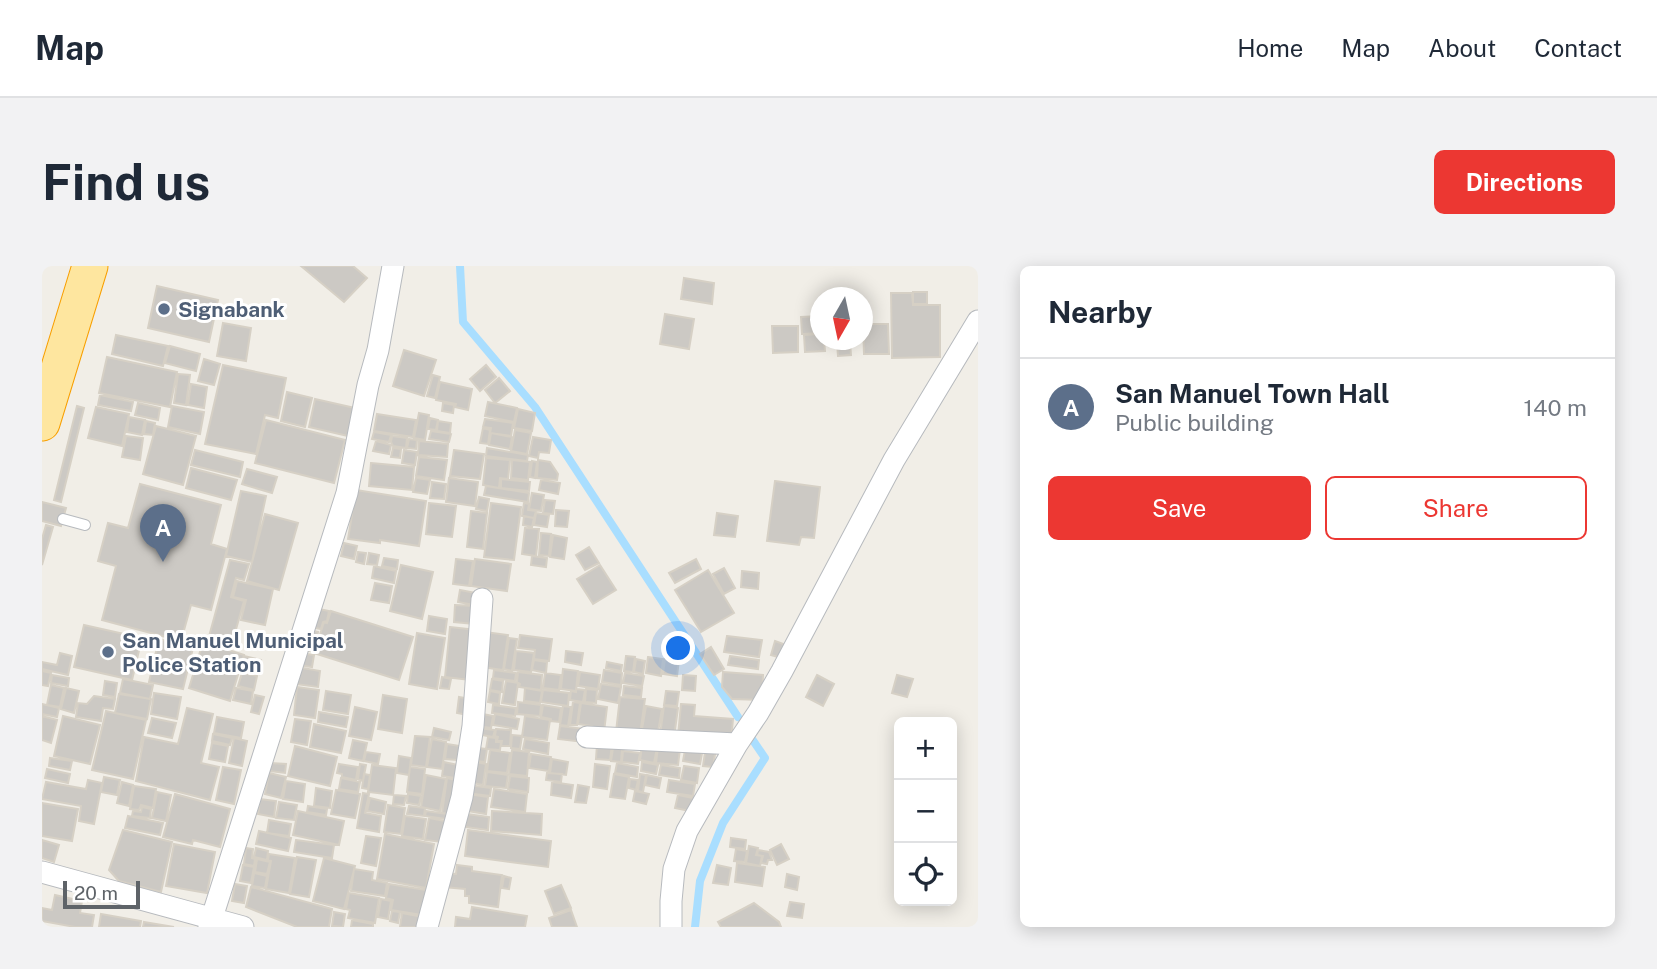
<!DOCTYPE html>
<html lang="en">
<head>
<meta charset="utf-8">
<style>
	:root { --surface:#fff; --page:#f2f2f3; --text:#1f2937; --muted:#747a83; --line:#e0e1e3; --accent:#ec3732 }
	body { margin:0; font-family:"Public Sans",sans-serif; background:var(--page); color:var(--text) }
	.controls { position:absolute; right:21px; bottom:21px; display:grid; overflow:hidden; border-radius:10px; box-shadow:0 4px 18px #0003 }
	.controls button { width:63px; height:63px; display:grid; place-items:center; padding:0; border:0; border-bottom:2px solid var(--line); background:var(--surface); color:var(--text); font:35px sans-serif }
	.compass { position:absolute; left:768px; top:21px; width:63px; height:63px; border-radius:50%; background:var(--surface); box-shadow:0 4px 18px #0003; rotate:189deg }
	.scale { position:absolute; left:21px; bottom:18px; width:77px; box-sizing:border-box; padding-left:7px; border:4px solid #5e6368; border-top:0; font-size:19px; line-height:24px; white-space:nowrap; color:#5e6368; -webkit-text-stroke:5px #fff; paint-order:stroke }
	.you { position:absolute; left:637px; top:383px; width:24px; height:24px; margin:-18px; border:5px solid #fff; border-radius:50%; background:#1a73e8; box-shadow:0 0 0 10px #1a73e833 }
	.badge { display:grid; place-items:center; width:46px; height:46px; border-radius:50%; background:var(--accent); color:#fff; font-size:23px; font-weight:700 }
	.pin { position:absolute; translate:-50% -58px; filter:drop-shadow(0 2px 4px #0008) }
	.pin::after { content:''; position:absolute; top:37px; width:24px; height:21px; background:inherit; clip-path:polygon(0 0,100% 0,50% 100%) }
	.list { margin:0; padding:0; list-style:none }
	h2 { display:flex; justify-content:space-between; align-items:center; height:91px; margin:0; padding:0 28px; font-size:30px }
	h2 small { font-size:23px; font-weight:400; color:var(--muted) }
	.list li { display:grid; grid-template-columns:46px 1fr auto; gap:21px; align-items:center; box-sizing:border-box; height:98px; padding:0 28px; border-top:2px solid var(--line) }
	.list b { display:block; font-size:26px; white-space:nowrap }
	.list p { margin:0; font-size:23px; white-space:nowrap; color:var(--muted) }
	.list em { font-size:23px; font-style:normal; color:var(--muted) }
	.actions { display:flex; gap:14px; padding:21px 28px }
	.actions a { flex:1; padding:16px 0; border:2px solid var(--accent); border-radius:10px; text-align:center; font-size:24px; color:var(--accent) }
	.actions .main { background:var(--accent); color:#fff }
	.icon { flex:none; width:38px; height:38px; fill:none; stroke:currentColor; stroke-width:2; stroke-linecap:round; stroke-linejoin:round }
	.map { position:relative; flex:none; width:936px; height:661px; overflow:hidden; border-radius:10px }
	header { display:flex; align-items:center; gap:42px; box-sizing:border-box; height:98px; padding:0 35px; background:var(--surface); border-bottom:2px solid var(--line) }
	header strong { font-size:33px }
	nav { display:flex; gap:38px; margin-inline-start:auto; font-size:24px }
	.intro { display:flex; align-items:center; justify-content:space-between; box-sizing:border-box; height:168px; padding:0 42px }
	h1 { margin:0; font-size:49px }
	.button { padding:18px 32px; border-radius:10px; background:var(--accent); color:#fff; font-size:24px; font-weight:700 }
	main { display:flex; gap:42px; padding:0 42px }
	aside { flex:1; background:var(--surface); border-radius:10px; box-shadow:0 4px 18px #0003 }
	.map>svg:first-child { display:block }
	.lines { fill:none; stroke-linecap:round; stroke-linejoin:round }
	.stream { stroke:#a9deff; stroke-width:8 }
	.building { fill:#ccc9c4; stroke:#d6d0c5; stroke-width:2 }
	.service-casing { stroke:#b7babe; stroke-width:12 }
	.minor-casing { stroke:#b7babe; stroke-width:23 }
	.trunk-casing { stroke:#f89f00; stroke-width:37 }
	.service { stroke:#fff; stroke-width:10 }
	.minor { stroke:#fff; stroke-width:21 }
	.trunk { stroke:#fee69f; stroke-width:35 }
	.service-dot { fill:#5c6f8a; stroke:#fff; stroke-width:2.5 }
	.labels { text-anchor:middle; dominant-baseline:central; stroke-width:6; stroke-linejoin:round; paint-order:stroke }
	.service-label { font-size:21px; font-weight:bold; fill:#4e5e75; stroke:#fff; text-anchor:start }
</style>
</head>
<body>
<header>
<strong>Map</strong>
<nav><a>Home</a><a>Map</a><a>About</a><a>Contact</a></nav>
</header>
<div class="intro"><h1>Find us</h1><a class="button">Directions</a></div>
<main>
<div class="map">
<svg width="936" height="661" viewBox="0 0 936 661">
	<rect width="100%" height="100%" fill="#f1eee7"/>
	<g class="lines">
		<path class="stream" d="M418,0L421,56L493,141L696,451
			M653,661L658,615L681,557L723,492L708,470"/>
	</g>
	<path class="building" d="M259,0H311L325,12L302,36Z
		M642,12L672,17L670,38L639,33Z
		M115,20L176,34L167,76L106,62Z
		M871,26H885V38H871Z
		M849,27H870L871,39H898V91L850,92Z
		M623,48L652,53L647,83L618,78Z
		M778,50V67L760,68L759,51Z
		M181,57L209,62L204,95L175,90Z
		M821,58H846L847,88H822Z
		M730,60H756V86L731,87Z
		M778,68V74H782L783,85L763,86L762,69Z
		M74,69L126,80L121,100L70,88Z
		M808,76L809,89L796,90L795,77Z
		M128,80L158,88L154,105L123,97Z
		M362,84L394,94L382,130L351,120Z
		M65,91L135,106L128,141L57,127Z
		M162,93L178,98L172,119L156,115Z
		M181,99L244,112L236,152L223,149L214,188L163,178Z
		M444,99L454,111L438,125L428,113Z
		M136,108L148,109L144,139L132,137Z
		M391,109L398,111L393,132L385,130Z
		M457,112L468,125L453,137L443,124Z
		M398,116L430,123L426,144L413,141L414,138L394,134Z
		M149,118L165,121L162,142L146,139Z
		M245,126L270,132L263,161L239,155Z
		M58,129L91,136L89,145L56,139Z
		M273,133L313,142L306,170L267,161Z
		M446,136L475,142L472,156L443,150Z
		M96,137L118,142L116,154L93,149Z
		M401,137L412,139L411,147L400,145Z
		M35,140L42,142L19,236L12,234Z
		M130,140L162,146L158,168L126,161Z
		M54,141L87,148L80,180L46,172Z
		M476,143L493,147L490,165L472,162Z
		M377,147L387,149L383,174L372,172Z
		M335,148L374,154L371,171L332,165Z
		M87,151L103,154L100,169L85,166Z
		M388,152L396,154L394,164L386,163Z
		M443,153L471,157L469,170L448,167L449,162L441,161Z
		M224,154L303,174L292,217L213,197Z
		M104,155L113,157L111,169L102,168Z
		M396,155L409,157L408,167L395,165Z
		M114,160L154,170L141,219L101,208Z
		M441,162L448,164L446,178L438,177Z
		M473,164L489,167L485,188L469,185Z
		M389,165L409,168L407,176L387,173Z
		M332,166L349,169L347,176L330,173Z
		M449,167L470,171L468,183L447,179Z
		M84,170L101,172L98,194L80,191Z
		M350,170L365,172L364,182L351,180L349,176Z
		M491,171L509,174L507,187L497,186L496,192L487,190Z
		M367,173L375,174L374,183L365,182Z
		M334,175L349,179L347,188L331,185Z
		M377,175L406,178L405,191L376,189Z
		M351,182L359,183L358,192L349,191Z
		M445,182L486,189L485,195L444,190Z
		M153,184L201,196L198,211L149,199Z
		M362,184L375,186L373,199L360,197Z
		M412,184L442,188L438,213L408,210Z
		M377,191L405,194L402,214L374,210Z
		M444,192L468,194L466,213L458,212L457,222L441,219Z
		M470,194L488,196L486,214L469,212Z
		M496,194L508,196L516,208L515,214L495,212Z
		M490,195L495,196L493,212L488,211Z
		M329,197L372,201L370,224L327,220Z
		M149,202L195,214L189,234L144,222Z
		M205,203L235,211L230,227L200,218Z
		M374,212L388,214L385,228L371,226Z
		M407,212L436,216L433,240L404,236Z
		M459,213L488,216L487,225L459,222Z
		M499,214L518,217L516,228L497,224Z
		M733,215L778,221L772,272L759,271L757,279L725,275Z
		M390,216L404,218L402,233L388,232Z
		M98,218L179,239L169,278L185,283L169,344L149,339L139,375L60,354L74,300L56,295L66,257L86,262Z
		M444,220L487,227L486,236L442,229Z
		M314,224L384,235L377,280L338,274V277L306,273Z
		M199,225L224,230L210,296L184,290Z
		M490,227L502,229L499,245L487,243Z
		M437,231L447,233L445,245L434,243Z
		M503,234L513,235L511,248L501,247Z
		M0,236L24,242L19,260L0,255Z
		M387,237L414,240L410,271L384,268Z
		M449,237L479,241L472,294L442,291Z
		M482,237L487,238L486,244L494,245L492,252L480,250Z
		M514,244L527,245L525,261L513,260Z
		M429,245L445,247L441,283L425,281Z
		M494,247L507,249L505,261L492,259Z
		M675,247L696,250L693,271L672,269Z
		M223,248L256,257L237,324L205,315Z
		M482,250L492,252L490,261L481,259Z
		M4,259L11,261L0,299V273Z
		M483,262L497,263L494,290L480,288Z
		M499,267L509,268L507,290L497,289Z
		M511,269L525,272L522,293L508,291Z
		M302,277L315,280L312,293L299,290Z
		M547,281L557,297L543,304L534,289Z
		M316,286L324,287L322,298L314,296Z
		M327,287L337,289L335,299L325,298Z
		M490,290L505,292L504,301L489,299Z
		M342,292L356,294L355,303L340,300Z
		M414,293L431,295L427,320L411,318Z
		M433,293L469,298L465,325L429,320Z
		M654,293L659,303L633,317L627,307Z
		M188,294L207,298L202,314L194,312L189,331L202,335L189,381L166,374Z
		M359,299L391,306L380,353L348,345Z
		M558,299L574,324L551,338L535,313Z
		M332,300L354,305L352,317L330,312Z
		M682,302L693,322L682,328L671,308Z
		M666,304L692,347L659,366L633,324Z
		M700,305L717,307L716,323L699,321Z
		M195,315L231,323L223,359L199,354L204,334L191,331Z
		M333,317L350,320L347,337L329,334Z
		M418,324L434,327L432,339L416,336Z
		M413,339L433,340L432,358L412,356Z
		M272,342L287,345L285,355L281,356L279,363L268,361Z
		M289,345L371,371L357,414L272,387L282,356L285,357Z
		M387,350L405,353L403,368L385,365Z
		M42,359L100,372L90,414L32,401Z
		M408,361L434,364L428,414L403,411Z
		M264,363L276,366L272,386L260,383Z
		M443,366L466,369L461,404L439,401Z
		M375,367L403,372L395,423L367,418Z
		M478,369L510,373L507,395L492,393L493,384L476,382Z
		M685,370L720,374L717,391L682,386Z
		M467,372L475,373L470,405L462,403Z
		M117,373L151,382L141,423L107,416Z
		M733,375L747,380L743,393L729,389Z
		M161,376L202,389L188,435L147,422Z
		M669,381L682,403L672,409L658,388Z
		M474,385L492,387L489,406L472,404Z
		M524,385L541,387L539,399L523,396Z
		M18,387L30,390L26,409L0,403V396L15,399Z
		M258,387L272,389L270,401L256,399Z
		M202,390L219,394L217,408L200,404Z
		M584,390L593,391L591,406L582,405Z
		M688,390L717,394L716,403L686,399Z
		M606,391L621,393L619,410L604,407Z
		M594,393L603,395L601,408L592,406Z
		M623,393L637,394L635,410L621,408Z
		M492,394L505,396L504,407L490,404Z
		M565,396L580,399L579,405L564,402Z
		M255,401L278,405L276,421L253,418Z
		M521,403L536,405L534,425L519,423Z
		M452,404L474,407L473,415L451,412Z
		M562,404L580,407L579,419L560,416Z
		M0,405L9,407L6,420L0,419Z
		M476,406L500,409L499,424L477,421L478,418L475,416Z
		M538,406L558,409L556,423L536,420Z
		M681,406L721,409L720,434L690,433L680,421Z
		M200,407L215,410L212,424L196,420Z
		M503,407L519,409L517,424L501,422Z
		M583,407L602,410L600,420L581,417Z
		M10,409L27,412L26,420L9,417Z
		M641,409L654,410L653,425L640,424Z
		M775,409L792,418L781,440L764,431Z
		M855,409L871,413L865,431L850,427Z
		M400,411L409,413L407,423L398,422Z
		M81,413L111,419L108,433L78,427Z
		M450,413L461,415L460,426L448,424Z
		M63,415L75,417L73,431L61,429Z
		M464,415L476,417L473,439L460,437Z
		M559,418L579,421L576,437L556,433Z
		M9,419L22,422L18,441L5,439Z
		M582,420L600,422L599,431L581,429Z
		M255,421L277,424L273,452L252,449Z
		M24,422L37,425L32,447L19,443Z
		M194,422L211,425L209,438L191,434Z
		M483,422L500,425L498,437L482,435Z
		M534,423L543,424L541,436L528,434L529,425L534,426Z
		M544,423L555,424L554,437L543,436Z
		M501,424L527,427L526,440L499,436Z
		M284,425L309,429L306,448L281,444Z
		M448,425L458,427L457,438L446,436Z
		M624,425L637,426L635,440L622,439Z
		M112,427L139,431L135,453L109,448Z
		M77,428L109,433L105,453L73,447Z
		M213,429L222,431L217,448L209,446Z
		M341,429L365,433L360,467L336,463Z
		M52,430L73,433L71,443L61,442L59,455L34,451L36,437L45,438Z
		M417,431L429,433L426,449L415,447Z
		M578,431L603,433L598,469L574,466Z
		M476,436L499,439L498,450L475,448Z
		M531,436L538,437L535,459H528Z
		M539,437L565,441L562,466L549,465L550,460L536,458Z
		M0,438L17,442L15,451L0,448Z
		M639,438L653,439L652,450L691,453L689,475L636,470Z
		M451,439L474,442L473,450L450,447Z
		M501,439L519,442L517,456L509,455V453L499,451Z
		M521,440L529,441L526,460L518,459Z
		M604,440L620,443L616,466L600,463Z
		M622,440L636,442L632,471L618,469Z
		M313,441L335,446L329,474L307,470Z
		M145,442L171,448L159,497L177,501L168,534L94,515L102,471L136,478Z
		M64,445L104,454L91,513L50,504Z
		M277,446L306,451L304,461L276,456Z
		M436,447L451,450L449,462L434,460Z
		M453,448L477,453L475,463L451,459Z
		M0,450L15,454L9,477L0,474Z
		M21,450L58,459L48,498L12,490Z
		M483,450L508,454L505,474L480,471Z
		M175,451L202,456L199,472L172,467Z
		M110,452L134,457L130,472L106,467Z
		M253,453L269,455L265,479L249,476Z
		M272,458L304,465L299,487L268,481Z
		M518,460L543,463L541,476L516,473Z
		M392,462L409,466L407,474L390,471Z
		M435,462L453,464L451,471L435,468Z
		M454,463L469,464L468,480H459L460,475H455L456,471L453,470Z
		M171,468L190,472L188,479L170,475Z
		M470,469L480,470L478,483L469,482Z
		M373,470L388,471L384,501L369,499Z
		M446,471L454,472V476H459L458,484L444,483Z
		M192,472L205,475L200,500L187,497Z
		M390,473L404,476L400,503L385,501Z
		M483,473L507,477L506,488L481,483Z
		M311,474L325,477L321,495L307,492Z
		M170,477L186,480L183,496L167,493Z
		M405,478L418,480L415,494L403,493Z
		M555,478L570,479L568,494L554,493Z
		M644,479L661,482L658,498L641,495Z
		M253,480L295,491L288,520L246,510Z
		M600,480L615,482L612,497L598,494Z
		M664,480L674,482L671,501L661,500Z
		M429,481L445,483L443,496L427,494Z
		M616,481L638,483L636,499L614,497Z
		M571,482L580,483L579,496L569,495Z
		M448,484L468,487L465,507L445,505Z
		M470,484L487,486L485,510L467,508Z
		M581,485L598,487L596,498L580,496Z
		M324,486L338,488L336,498L322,495Z
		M489,488L509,491L507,505L487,502Z
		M357,490L369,492L367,509L355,507Z
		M8,492L30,495L28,504L7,500Z
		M510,493L526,496L524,509L508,507Z
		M429,495L444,498L441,519L425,516Z
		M402,496L416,499L413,512L400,510Z
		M600,496L616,499L614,508L599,505Z
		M228,497L244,498L243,507L227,505Z
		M575,497L596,501L595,511L573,507Z
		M297,498L316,501L314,514L300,511V508L295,507Z
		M318,498L324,499L321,515L316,513Z
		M553,498L568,500L565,523L551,521Z
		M330,499L354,502L351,529L326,526Z
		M619,499L638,502L637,512L617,509Z
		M642,500L657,502L655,517L639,514Z
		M181,501L199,504L192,538L174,534Z
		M368,501L383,503L380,528L365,526Z
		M5,503L28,508L26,517L3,512Z
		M445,506L466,509L464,522L443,520Z
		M227,507L244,511L239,532L223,528Z
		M505,507L520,508L519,516L504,514Z
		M322,508L328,509L326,523L320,522Z
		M572,508L587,511L583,533L568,531Z
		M598,508L604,509L601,526L596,525Z
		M384,509L404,513L398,545L379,541Z
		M605,509L619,512L617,522L603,519Z
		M468,510L487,512L486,526L466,523Z
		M62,511L78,514L75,529L59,526Z
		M299,512L318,516L316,526L297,523Z
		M405,512L414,514L408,548L400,547Z
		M588,513L596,514L594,524L587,522Z
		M46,514L60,517L52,558L37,555L39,540L0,533L4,516L44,523Z
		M627,514L653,518L651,530L625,526Z
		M244,515L263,518L261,536L241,533Z
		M80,516L91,519L87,540L75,537Z
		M510,516L531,519L529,532L509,529Z
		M426,519L449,522L448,530L424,527Z
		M536,519L547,521L544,537L533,536Z
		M92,520L114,523L111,542L99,539L97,544L88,543Z
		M274,522L290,525L288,542L272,540Z
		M452,523L485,528L483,546L449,541Z
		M294,524L318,528L313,552L289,548Z
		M593,525L607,528L604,538L591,535Z
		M115,526L129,529L124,555L110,552Z
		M321,527L327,528L323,547L339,550L337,566L315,562Z
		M133,528L188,543L178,581L151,574L150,578L121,571Z
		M366,528L379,530L377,539L365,537Z
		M426,528L446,531L444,548L425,545Z
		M352,529L364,530L362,539L351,538Z
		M636,529L651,532L648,545L633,542Z
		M328,532L344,536L342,548L325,545Z
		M218,533L234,535L232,551L216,548Z
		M237,536L255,539L252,554L234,552Z
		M0,537L36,543L30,575L0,570Z
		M346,539L363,542L359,568L342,566Z
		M266,540L285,543L284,549L265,546Z
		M367,540L383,542L382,550L365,548Z
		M100,541L109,543L108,552L90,550L91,545L99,546Z
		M256,545L302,555L297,579L251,569Z
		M384,545L405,548L404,553L383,550Z
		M450,545L500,548L499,569L449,565Z
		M425,548L447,551L446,564L423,561Z
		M86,550L121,557L118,569L83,562Z
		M363,550L384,553L381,573L360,570Z
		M387,552L403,555L400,576L383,574Z
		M227,554L249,558L247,570L225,567Z
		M81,564L130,576L119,626L77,615L67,604Z
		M426,564L509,575L506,601L423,590Z
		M217,565L249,572L246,585L214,578Z
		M343,568L392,578L384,622L335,613Z
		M324,570L339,572L334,600L319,597Z
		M689,572L704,574L703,583L688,581Z
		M0,574L17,579L12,596L0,592Z
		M254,574L292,579L290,592L252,586Z
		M132,578L173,586L165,627L124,620Z
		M739,578L747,593L735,599L728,584Z
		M707,580L716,582L714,589L720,590L718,600L704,597Z
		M204,582L211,583L210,592L213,593L212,600L202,598Z
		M214,582L226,585L225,594L212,591Z
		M694,583L705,585L703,596L692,595Z
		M716,584L727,586L730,594H726L725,598L719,597L721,590L715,589Z
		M227,588L253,592L247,627L224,623L229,595L226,594Z
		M255,591L274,594L267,631L248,628Z
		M282,592L313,600L302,643L271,635Z
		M215,593L228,596L225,608L213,606Z
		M695,597L723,601L720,620L693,616Z
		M201,599L212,601L209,617L198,615Z
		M415,599L430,601V605L460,609L456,641L427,637V630H423V623L402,621L403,607L414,608Z
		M675,599L689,602L686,619L671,617Z
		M312,603L331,606L330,614L345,617L343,630L309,625Z
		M212,607L225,610L223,622L210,620Z
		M745,608L757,611L755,624L743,621Z
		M462,610L469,612L467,623L460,622Z
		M193,618L205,620L202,637L190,635Z
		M347,618L390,625L386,650L349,644L351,634L344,632Z
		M519,619L529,642L512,648L503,625Z
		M209,621L290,643L287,661H255L204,641Z
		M307,627L337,632L333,657L306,652L308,644L304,643Z
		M13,629L40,635L38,647L52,649L50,661H33L0,655V642L10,644Z
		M339,633L349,635L346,653L336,651Z
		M748,636L762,638L760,652L745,650Z
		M712,637L737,656L739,661H679L676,656Z
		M430,641L485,650L483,661H413L414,651L428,653Z
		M529,644L535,661H510L507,652Z
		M350,645L358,646L356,657L348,655Z
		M292,646L303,648L301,661L290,660Z
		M360,647L381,651L379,661H358Z
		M59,648L99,655L98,661H57Z
		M310,654L331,658V661H309Z
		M102,656L132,661H101Z"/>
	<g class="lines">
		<defs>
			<path id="service" d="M21,253L43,259"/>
			<path id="minor" d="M545,471L695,478
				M0,606L201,661
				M167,661L305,227L326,119L336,84L351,0
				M385,661L420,531L431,460L440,333
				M629,661V635L632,603L645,565L695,478L716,447L740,405L852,194L936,55"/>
			<path id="trunk" d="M0,157L48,0"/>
		</defs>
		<use href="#service" class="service-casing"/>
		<use href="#minor" class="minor-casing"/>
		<use href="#trunk" class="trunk-casing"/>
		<use href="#service" class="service"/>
		<use href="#minor" class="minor"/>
		<use href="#trunk" class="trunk"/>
	</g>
	<g class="service-dot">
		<circle cx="122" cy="43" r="7"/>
		<circle cx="66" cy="386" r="7"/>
	</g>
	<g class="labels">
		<g class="service-label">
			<text x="136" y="43">Signabank</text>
			<text x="80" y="374">San Manuel Municipal<tspan x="80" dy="24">Police Station</tspan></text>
		</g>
	</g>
</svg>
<div class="controls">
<button>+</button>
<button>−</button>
<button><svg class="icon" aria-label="locate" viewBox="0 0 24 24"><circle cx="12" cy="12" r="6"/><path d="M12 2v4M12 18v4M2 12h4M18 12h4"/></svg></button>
</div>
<svg class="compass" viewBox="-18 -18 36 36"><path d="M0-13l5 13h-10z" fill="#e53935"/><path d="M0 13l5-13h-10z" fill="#747a83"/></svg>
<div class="scale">20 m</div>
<div class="you"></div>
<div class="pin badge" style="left:121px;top:296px;background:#5c6f8a">A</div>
</div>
<aside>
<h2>Nearby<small></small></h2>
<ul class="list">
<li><span class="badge" style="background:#5c6f8a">A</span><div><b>San Manuel Town Hall</b><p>Public building</p></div><em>140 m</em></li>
</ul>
<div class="actions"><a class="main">Save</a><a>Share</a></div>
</aside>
</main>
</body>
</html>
